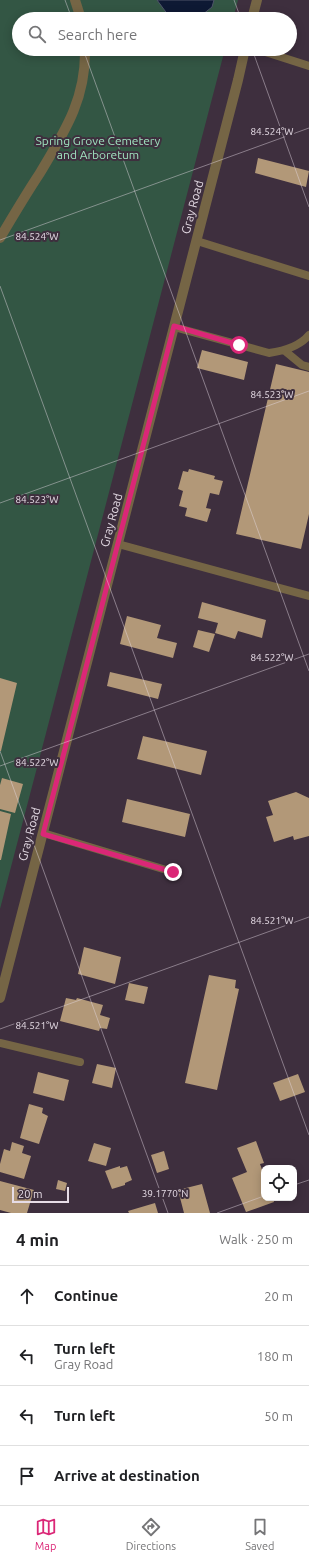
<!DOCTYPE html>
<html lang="en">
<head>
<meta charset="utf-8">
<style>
	:root { --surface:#fff; --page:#f6f6f6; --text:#202124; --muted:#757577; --line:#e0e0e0; --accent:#db2777 }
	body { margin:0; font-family:Ubuntu,sans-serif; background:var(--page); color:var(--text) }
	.controls { position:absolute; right:12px; bottom:12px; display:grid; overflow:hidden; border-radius:8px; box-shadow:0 2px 10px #0003 }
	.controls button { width:36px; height:36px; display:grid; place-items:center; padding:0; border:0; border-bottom:1px solid var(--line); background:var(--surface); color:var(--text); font:20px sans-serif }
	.scale { position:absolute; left:12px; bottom:10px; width:57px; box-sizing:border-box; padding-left:4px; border:2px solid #e6dce6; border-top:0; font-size:11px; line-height:14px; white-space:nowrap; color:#e6dce6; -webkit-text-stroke:3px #3e2f3e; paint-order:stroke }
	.stop { position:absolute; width:12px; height:12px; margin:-9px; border:3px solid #db2777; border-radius:50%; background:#fff }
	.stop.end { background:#db2777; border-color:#fff; box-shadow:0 1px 4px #0008 }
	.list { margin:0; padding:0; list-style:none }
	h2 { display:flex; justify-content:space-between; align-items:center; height:52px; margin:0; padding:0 16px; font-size:17px }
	h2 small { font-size:13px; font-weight:400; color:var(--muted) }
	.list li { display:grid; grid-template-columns:26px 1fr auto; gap:12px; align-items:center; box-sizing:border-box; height:60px; padding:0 16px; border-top:1px solid var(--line) }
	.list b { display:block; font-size:15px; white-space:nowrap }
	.list p { margin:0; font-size:13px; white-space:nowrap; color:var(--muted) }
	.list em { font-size:13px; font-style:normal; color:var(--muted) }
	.icon { flex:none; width:22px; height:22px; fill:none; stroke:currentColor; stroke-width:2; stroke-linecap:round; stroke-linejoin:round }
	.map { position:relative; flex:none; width:309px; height:1213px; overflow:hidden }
	.search { position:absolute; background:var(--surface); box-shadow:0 2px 10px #0003; left:12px; right:12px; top:12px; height:44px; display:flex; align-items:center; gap:10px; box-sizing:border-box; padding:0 14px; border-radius:22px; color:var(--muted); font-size:15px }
	.sheet { height:292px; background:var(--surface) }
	nav { display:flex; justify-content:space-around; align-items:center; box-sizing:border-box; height:56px; border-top:1px solid var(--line); background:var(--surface); font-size:11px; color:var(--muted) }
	nav a { display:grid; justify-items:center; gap:2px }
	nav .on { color:var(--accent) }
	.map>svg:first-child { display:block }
	.green { fill:#335644 }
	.water { fill:#0e1934; stroke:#4f5469 }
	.building { fill:#b29878 }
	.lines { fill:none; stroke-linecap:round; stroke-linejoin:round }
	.service { stroke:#756545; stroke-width:8 }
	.minor { stroke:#756545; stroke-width:10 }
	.tertiary { stroke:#756545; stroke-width:10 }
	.route { stroke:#db2777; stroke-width:5 }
	.ticks { fill:none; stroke:#e6dce6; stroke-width:1; stroke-opacity:0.45 }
	.labels { text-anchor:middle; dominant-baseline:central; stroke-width:4; stroke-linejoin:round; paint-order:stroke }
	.park-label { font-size:12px; fill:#9fe3bf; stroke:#3e2f3e }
	.street-label { font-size:12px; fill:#e6dce6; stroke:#3e2f3e }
	.ticks-label { font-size:10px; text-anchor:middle; fill:#e6dce6; stroke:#3e2f3e; stroke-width:4; stroke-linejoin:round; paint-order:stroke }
</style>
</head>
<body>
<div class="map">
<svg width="309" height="1213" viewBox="0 0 309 1213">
	<rect width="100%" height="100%" fill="#3e2f3e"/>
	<path class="green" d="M0,0H238L233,19H19V49H225L0,909Z"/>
	<path class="water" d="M157,0H214L212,7L197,19H171Z"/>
	<path class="building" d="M258,158L309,171L306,187L255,173Z
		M202,350L248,362L244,380L197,368Z
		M276,364L309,372V514L301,549L236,534Z
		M189,469L215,476L214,479L223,481L219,495L210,493L206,508L211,509L207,522L185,516L187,508L179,506L183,491L178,489L183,471L188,472Z
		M202,602L266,620L262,638L238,631L235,639L215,633L218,623L198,618Z
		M127,616L161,625L157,638L177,643L173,658L120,644Z
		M198,630L215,634L209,652L193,647Z
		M110,672L162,684L158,699L107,686Z
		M0,678L17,683L1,751H0Z
		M143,736L207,751L201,775L137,759Z
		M2,778L23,784L15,813L0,809V785Z
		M296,792L309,798V836L294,840L293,836L274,842L266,817L273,815L268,801Z
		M127,799L190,814L185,837L122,822Z
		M0,811L11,814L1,860H0Z
		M84,947L121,957L115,984L78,974Z
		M209,975L236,980L235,988L239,989L217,1090L185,1083Z
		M129,983L148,987L144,1004L125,1000Z
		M66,998L76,1000L77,998L103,1005L100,1015L110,1018L107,1029L100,1028L99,1031L60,1021Z
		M97,1064L116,1068L112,1088L92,1083Z
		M38,1072L69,1080L64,1101L33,1093Z
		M298,1074L305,1092L280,1101L273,1083Z
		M29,1104L43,1108L42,1113L48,1116L39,1144L20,1138Z
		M256,1141L264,1163L260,1164L264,1175V1198H273L274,1202L246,1212L232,1178L247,1172L237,1148Z
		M12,1142L24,1146L22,1153L31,1156L24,1179L0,1172V1164L4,1149L10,1151Z
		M94,1143L111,1148L106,1166L88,1161Z
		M164,1151L169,1169L157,1173L151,1155Z
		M120,1166V1168L127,1166L132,1180L125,1183V1185L112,1189L105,1171Z
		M58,1180L67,1183L65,1191L56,1189Z
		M0,1181L34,1190L27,1213H11L0,1210Z
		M202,1184L210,1213H184L178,1190Z
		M155,1203L158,1213H129L128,1211Z"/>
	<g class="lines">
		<path class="service" d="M256,49L309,66
			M197,241L309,276
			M174,327L269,353C284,351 299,347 309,335
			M285,351L302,365L309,367
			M118,544L309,596
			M43,833L173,872
			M0,1043L80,1062"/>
		<path class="minor" d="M75,0L81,19
			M0,238C13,216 26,194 40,173C65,131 86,99 85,49"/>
		<path class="tertiary" d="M252,19L257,0
			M0,998L238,80L245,49"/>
	</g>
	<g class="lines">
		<path class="route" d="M173,872L43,834L174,326L239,345"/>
	</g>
	<path class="ticks" d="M65,0L72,19M234,0L241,19M83,49L309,671M252,49L309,207M0,240L309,128M0,286L309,1135M0,503L309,391M0,751L168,1213M0,766L309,654M0,1029L309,917M294,1185L309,1180M217,1213L264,1196"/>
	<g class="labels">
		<g class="park-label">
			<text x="98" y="140">Spring Grove Cemetery<tspan x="98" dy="14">and Arboretum</tspan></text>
		</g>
		<g class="street-label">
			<text transform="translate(192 207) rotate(-75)">Gray Road</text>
			<text transform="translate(111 520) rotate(-75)">Gray Road</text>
			<text transform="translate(29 834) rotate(-75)">Gray Road</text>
		</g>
	</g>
	<g class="ticks-label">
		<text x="272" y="135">84.524°W</text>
		<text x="37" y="240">84.524°W</text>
		<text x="272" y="398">84.523°W</text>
		<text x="37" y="503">84.523°W</text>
		<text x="272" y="661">84.522°W</text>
		<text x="37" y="766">84.522°W</text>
		<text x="272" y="924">84.521°W</text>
		<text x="37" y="1029">84.521°W</text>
		<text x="165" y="1197">39.1770°N</text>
	</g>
</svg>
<div class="controls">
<button><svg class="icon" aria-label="locate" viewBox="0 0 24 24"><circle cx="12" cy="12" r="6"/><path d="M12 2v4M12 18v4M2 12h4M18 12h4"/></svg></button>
</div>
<div class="scale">20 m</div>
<div class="stop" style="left:239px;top:345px"></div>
<div class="stop end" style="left:173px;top:872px"></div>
<div class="search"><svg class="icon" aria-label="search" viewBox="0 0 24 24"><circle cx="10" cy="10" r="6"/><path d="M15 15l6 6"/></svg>Search here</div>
</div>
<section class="sheet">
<h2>4 min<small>Walk · 250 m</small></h2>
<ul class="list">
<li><svg class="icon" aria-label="ahead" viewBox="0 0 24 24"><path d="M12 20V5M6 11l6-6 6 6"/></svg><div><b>Continue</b></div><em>20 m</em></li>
<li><svg class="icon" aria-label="left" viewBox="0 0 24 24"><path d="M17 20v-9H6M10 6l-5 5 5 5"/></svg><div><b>Turn left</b><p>Gray Road</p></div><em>180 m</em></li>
<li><svg class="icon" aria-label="left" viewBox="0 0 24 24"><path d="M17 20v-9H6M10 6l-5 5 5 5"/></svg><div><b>Turn left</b></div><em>50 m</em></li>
<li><svg class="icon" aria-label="arrive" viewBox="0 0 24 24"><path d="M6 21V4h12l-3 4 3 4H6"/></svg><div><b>Arrive at destination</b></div></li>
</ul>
</section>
<nav>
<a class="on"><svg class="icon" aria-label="map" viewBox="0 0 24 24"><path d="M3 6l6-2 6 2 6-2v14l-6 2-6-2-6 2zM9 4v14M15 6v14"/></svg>Map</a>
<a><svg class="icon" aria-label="directions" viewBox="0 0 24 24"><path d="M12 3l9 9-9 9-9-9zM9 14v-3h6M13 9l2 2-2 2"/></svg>Directions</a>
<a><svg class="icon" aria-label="saved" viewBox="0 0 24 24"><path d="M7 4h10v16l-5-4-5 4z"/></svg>Saved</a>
</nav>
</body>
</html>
